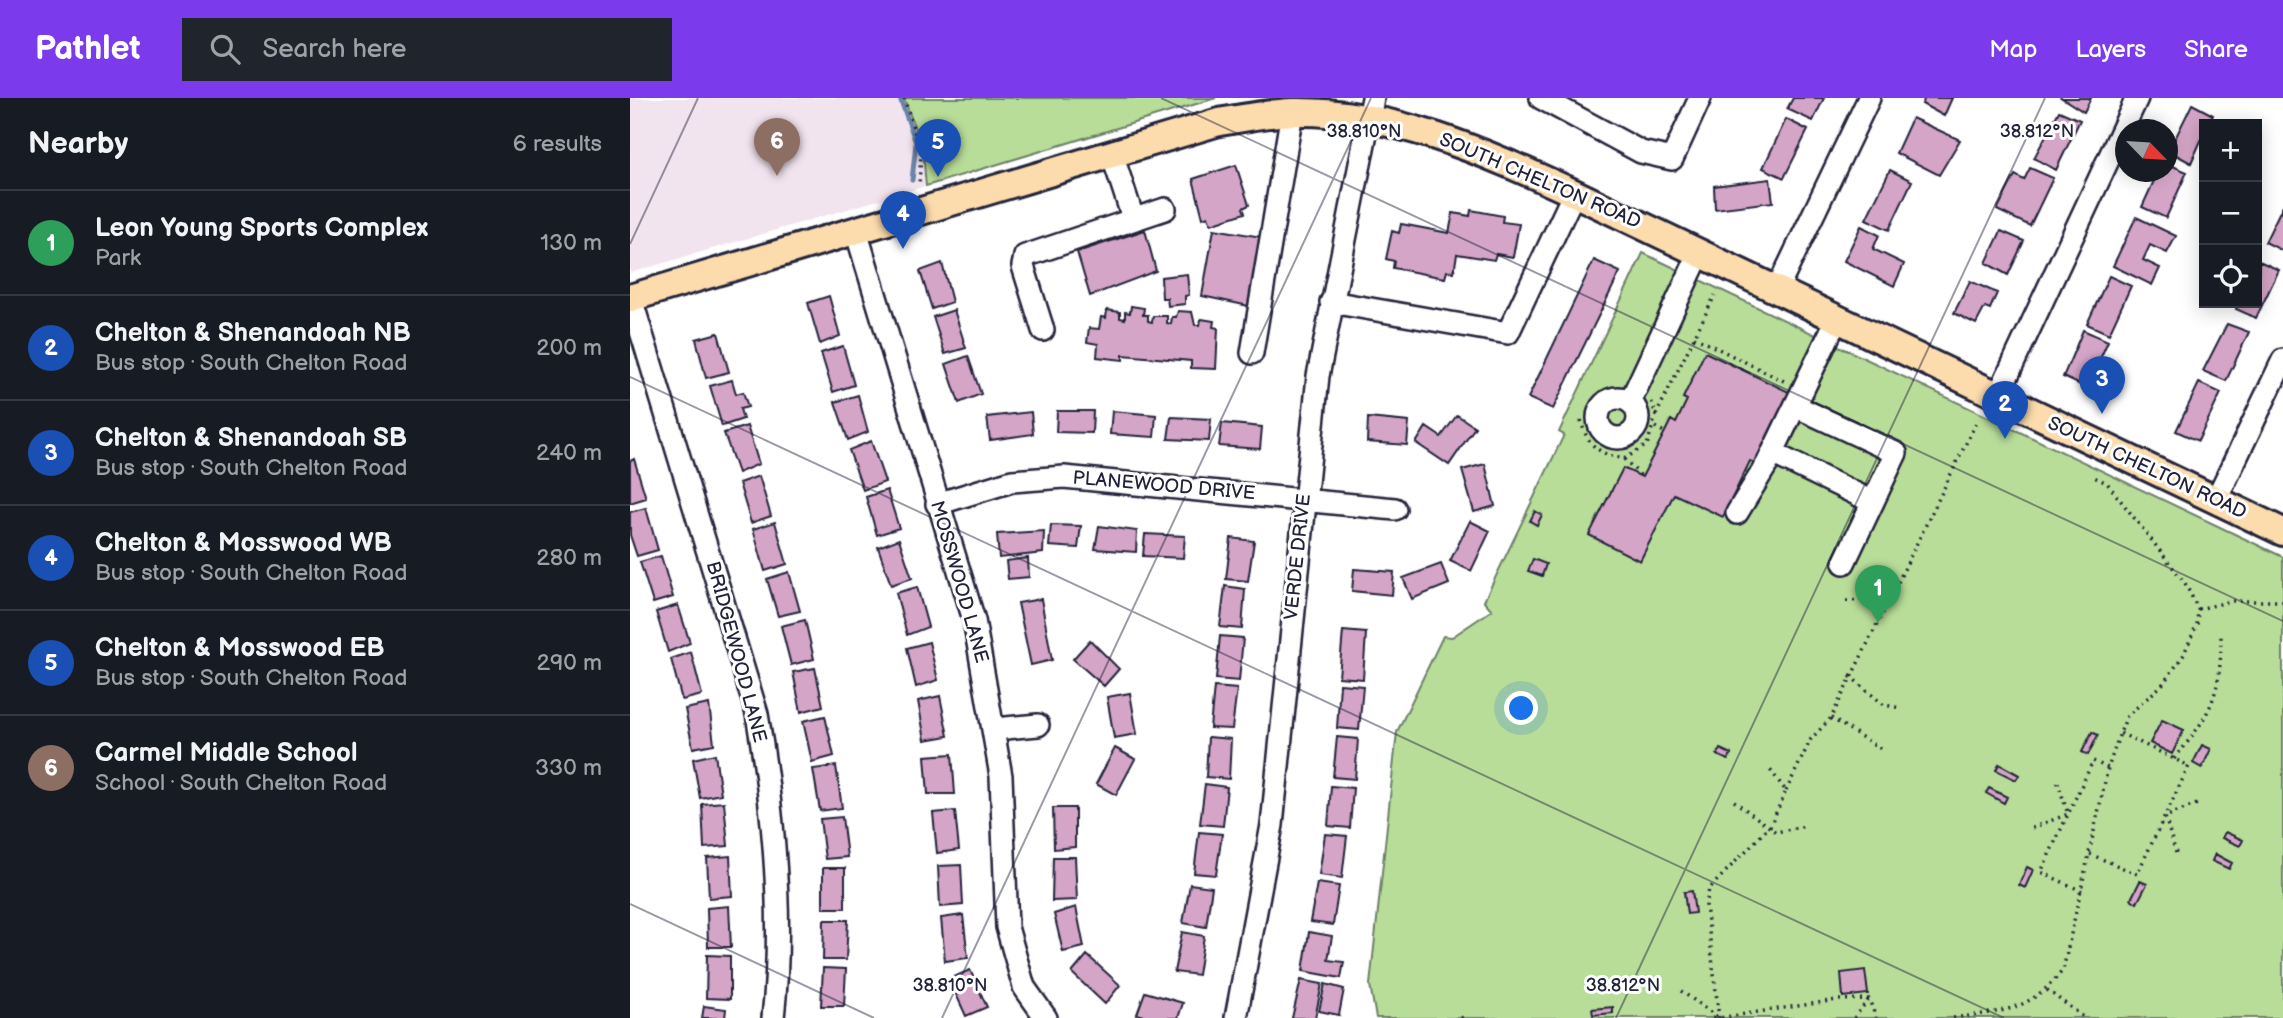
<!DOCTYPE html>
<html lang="en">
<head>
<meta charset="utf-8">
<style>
	:root { --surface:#171b24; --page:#20242c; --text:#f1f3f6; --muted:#9ea1a6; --line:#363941; --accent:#7c3aed }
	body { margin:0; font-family:"Balsamiq Sans",sans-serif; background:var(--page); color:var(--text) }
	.controls { position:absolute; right:21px; top:21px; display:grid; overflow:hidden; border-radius:0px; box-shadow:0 4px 18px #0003 }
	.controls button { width:63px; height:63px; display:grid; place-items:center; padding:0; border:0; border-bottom:2px solid var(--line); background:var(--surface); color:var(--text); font:35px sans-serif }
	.compass { position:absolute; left:1485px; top:21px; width:63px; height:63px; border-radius:50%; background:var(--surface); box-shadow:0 4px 18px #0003; rotate:115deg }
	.you { position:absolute; left:892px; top:611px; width:24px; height:24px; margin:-18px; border:5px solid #fff; border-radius:50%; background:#1a73e8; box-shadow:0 0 0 10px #1a73e833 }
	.badge { display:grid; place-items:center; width:46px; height:46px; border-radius:50%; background:var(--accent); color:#fff; font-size:23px; font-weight:700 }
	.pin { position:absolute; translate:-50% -58px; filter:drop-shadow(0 2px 4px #0008) }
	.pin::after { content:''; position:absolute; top:37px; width:24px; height:21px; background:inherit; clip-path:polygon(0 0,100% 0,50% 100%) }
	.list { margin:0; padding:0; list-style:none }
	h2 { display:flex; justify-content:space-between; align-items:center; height:91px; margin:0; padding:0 28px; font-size:30px }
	h2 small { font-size:23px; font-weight:400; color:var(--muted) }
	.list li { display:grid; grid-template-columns:46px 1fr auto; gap:21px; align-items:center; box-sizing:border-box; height:105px; padding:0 28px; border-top:2px solid var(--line) }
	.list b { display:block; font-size:26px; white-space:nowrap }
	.list p { margin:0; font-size:23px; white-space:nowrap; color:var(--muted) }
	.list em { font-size:23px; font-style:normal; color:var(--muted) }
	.icon { flex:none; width:38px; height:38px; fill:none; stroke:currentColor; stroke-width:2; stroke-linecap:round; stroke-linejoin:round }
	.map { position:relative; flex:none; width:1653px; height:920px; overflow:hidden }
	header { display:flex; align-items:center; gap:42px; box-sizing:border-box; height:98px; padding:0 35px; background:var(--accent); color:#fff }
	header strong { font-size:33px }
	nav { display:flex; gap:38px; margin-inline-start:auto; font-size:24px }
	.search { width:490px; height:63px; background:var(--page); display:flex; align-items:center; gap:18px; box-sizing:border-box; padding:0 24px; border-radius:0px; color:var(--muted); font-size:26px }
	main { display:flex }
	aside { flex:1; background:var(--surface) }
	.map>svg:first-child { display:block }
	.built { fill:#f2e4ee }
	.green { fill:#b8dd98; stroke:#6d806a; stroke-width:2 }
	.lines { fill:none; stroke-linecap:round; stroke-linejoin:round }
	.stream { stroke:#6984a9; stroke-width:5 }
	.building { fill:#d4a5c6; stroke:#22223b; stroke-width:2 }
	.minor-casing { stroke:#22223b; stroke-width:26 }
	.major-casing { stroke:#22223b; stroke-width:32 }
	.path { stroke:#22223b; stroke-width:3.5; stroke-dasharray:2 5; stroke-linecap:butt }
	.minor { stroke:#fff; stroke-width:21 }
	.major { stroke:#fcdcac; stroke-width:26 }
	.ticks { fill:none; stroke:#22223b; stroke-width:2; stroke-opacity:0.45 }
	.labels { text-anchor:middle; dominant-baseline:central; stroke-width:6; stroke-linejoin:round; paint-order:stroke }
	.street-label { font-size:19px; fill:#22223b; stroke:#fff }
	.ticks-label { font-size:18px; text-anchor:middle; fill:#22223b; stroke:#fff; stroke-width:6; stroke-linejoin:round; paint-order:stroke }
</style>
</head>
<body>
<header>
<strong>Pathlet</strong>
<div class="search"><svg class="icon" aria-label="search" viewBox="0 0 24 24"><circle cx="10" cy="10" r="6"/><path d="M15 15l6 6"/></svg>Search here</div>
<nav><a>Map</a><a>Layers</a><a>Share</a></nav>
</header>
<main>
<aside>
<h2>Nearby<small>6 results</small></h2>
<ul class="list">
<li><span class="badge" style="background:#2e9e5b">1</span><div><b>Leon Young Sports Complex</b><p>Park</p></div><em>130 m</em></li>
<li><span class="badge" style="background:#1a4fb4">2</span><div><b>Chelton &amp; Shenandoah NB</b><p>Bus stop · South Chelton Road</p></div><em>200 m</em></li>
<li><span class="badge" style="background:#1a4fb4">3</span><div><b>Chelton &amp; Shenandoah SB</b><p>Bus stop · South Chelton Road</p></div><em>240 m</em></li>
<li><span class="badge" style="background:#1a4fb4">4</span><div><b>Chelton &amp; Mosswood WB</b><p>Bus stop · South Chelton Road</p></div><em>280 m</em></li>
<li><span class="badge" style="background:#1a4fb4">5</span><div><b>Chelton &amp; Mosswood EB</b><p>Bus stop · South Chelton Road</p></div><em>290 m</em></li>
<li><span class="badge" style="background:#8d6e63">6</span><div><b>Carmel Middle School</b><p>School · South Chelton Road</p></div><em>330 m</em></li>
</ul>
</aside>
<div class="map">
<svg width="1653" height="920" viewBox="0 0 1653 920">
	<rect width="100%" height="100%" fill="#fff"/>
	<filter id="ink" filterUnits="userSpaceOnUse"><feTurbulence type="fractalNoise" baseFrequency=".0143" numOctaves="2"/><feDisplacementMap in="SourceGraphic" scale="14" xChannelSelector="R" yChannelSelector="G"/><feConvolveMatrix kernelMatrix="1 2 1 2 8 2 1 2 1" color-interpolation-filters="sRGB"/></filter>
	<g filter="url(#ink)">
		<path class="built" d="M0,0H274L293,53L296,88L0,175Z"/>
		<path class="green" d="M274,0H586L296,88L293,53Z
			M1013,155L1653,459V920H746L740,887L767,634L813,538L822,539L862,512L854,503L934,337L929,334Z"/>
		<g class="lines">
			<path class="stream" d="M270,0L286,45L282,82"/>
		</g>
		<path class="building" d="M1163,0H1194L1183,23L1157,11Z
			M1295,0H1322L1314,18L1292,6Z
			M1432,0H1461L1454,14Z
			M1562,6L1583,17L1579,26H1574V36L1561,65L1539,53Z
			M1429,13L1450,22L1426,72L1404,60Z
			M1282,20L1330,42L1309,77L1266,55Z
			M1156,21L1178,32L1154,80L1133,70Z
			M1538,66L1557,74L1536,120L1512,109L1528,74H1538Z
			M606,67L619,107L613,110L615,115L581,126L578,118L573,120L563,81Z
			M1400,70L1423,80L1400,128L1367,112L1385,77L1394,82Z
			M1260,72L1282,83L1259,132L1236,121Z
			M1140,81L1143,104L1085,111L1084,88Z
			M1653,107V153L1635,144Z
			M841,112L873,118L872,124L889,126L883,159L866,156L864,162L827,156L824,174L817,173L815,180L763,170L764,163L756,161L762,133L769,135L771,126L819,135L823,115L840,118Z
			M1506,119L1546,138L1537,155L1520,147L1513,162L1530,170L1522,187L1483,168Z
			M1231,128L1249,137L1243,151L1274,166L1264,188L1214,163Z
			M584,131L632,139L619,208L572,198Z
			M515,132L526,173L460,198L447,154Z
			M1371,133L1394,143L1378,177L1356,165Z
			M964,162L990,174L923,311L898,300Z
			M1629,163L1649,172L1626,220L1606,211L1608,205H1627Z
			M312,165L322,204L302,211L290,173Z
			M557,176L559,197L555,198V206L538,208L537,200H532L531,179Z
			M1479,178L1501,188L1479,236L1457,226Z
			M1340,183L1367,195L1360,211L1355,209L1346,226L1324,215Z
			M199,198L210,238L190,246L178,205Z
			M501,208L514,210L513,217H518V223L522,224L523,218H537V225L541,226L542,219H546L548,213L562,214L565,227H570L571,221L584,223L583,229L588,230L586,271L561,270V263L493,257V262L467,259L468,246L457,244L459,230L469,231L471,219L476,220L477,212L490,214V220L495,221V214L500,215Z
			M324,212L336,250L315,256L303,219Z
			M1597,226L1619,234L1596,283L1573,273Z
			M1453,232L1478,243L1457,290L1433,279Z
			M88,235L99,274L76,280L66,241Z
			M213,248L224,287L203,294L191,255Z
			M1075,254L1161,295L1126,366L1120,363L1093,419L1044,396L1010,463L959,437L993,370L1012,379L1041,322L1046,325L1057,302L1053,300Z
			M338,258L351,296L329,305L316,266Z
			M102,282L106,296L113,294L118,309L110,311L113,321L92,328L80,288Z
			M1569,285L1591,295L1568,343L1546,333Z
			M228,297L238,334L218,342L205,304Z
			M427,313H463L462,335L426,334Z
			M482,313L526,317L524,339L480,336Z
			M401,314L403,336L360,342L357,319Z
			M827,317L845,329L819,367L786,345L796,329L811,339Z
			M541,319L581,321L579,343L538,341Z
			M738,320L779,324L777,347L737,344Z
			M592,325L632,329L630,351L589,348Z
			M117,328L129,366L108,375L94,335Z
			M241,343L255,384L233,392L219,352Z
			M4,361L16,400L0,405V363Z
			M855,366L865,408L844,414L832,372Z
			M129,378L141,418L121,425L109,385Z
			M257,392L269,430L247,437L236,399Z
			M16,410L28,452L7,458L0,437V414Z
			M905,413L912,417L907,427L900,423Z
			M840,423L860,433L841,473L820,463Z
			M145,424L157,466L135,473L123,431Z
			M421,427L451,428L448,450L419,448Z
			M469,428L507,433L506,454L465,451Z
			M414,433L413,455L369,460L367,436Z
			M515,436L555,438L553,460L513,458Z
			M601,440L624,443L618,483L596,481Z
			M269,441L282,480L261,487L248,449Z
			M31,458L43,499L23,505L10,464Z
			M398,460L399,479L378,481L376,463Z
			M903,461L916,466L912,478L898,473Z
			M811,466L819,486L782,501L773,480Z
			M724,471L764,474L762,497L722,493Z
			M159,474L170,513L148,518L137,481Z
			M595,488L615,491L612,531L590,529Z
			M287,489L298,529L277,537L266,495Z
			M411,501L422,562L401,567L388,505Z
			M48,507L60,545L38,554L26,514Z
			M175,522L184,561L161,567L151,528Z
			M713,533L736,535L733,581L709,579Z
			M590,538L613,540L609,583L586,581Z
			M460,542L489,571L474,588L443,561Z
			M299,544L308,582L286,589L277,550Z
			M61,554L72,597L52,602L41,561Z
			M185,570L193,608L171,614L163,574Z
			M710,586L733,588L729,632L707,630Z
			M584,589L607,591L602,631L580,630Z
			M500,595L507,636L484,640L477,599Z
			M310,598L318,638L295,642L288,603Z
			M79,606L84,646L63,650L55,611Z
			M195,618L204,658L182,664L173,623Z
			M1532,622L1554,632L1542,656L1520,645Z
			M1462,634L1468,637L1458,657L1452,654Z
			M578,639L601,641L599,681L576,679Z
			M707,639L728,641L725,681L703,679Z
			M1572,647L1581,651L1572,670L1563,665Z
			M485,650L505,661L486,697L466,686Z
			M1090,651L1101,656L1098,662L1087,657Z
			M85,656L91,696L70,700L63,661Z
			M322,656L325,696H298L295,658Z
			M1369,666L1389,677L1386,682L1366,672Z
			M206,668L212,710L190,713L183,671Z
			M575,686L597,689L593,728L570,726Z
			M701,688L723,690L720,730L698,728Z
			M1359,690L1377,699L1374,705L1356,695Z
			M94,704L98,748L74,750L72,706Z
			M423,710H445V749L424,751Z
			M325,713L329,752L307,755L303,715Z
			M212,719L217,759L195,761L190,721Z
			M569,734L592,736L586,777L564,775Z
			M1595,734L1613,742L1610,748L1592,740Z
			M695,736L717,738L712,780L689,777Z
			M1585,756L1602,765L1599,771L1582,763Z
			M100,758L102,798L79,800L77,760Z
			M423,759H445L447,802L422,803Z
			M331,767L333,807L310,809L308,768Z
			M1397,769L1403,772L1395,790L1389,787Z
			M193,770H215V810H193Z
			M1510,783L1517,786L1507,805L1501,801Z
			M687,785L709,788L703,827L680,824Z
			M560,786L582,789L576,829L553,825Z
			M1062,793L1065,815L1057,816L1054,794Z
			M99,808L101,849H78L77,810Z
			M446,809L454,849L433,854L424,816Z
			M333,817L338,860L315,863L311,820Z
			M194,822H218L216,862H193Z
			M552,834L574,838L568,877L544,874Z
			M679,834L702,838L698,862L714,864L711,880L673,873Z
			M77,857L100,858V901L76,900Z
			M457,857L490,887L475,906L442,875Z
			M193,870L216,871L214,908H191Z
			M340,872L357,909L336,918L319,881Z
			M1235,872L1238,896L1213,899L1211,875Z
			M671,882L692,886L685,920H662Z
			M695,886L714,891L709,917L689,913Z
			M515,894L553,905L548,920H522L507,916Z
			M74,908L96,911L95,920H72Z
			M983,909V915L963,917L962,911Z"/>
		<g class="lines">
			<defs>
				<path id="minor" d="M911,0L1011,54L1042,61L1070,0
					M482,56L503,120
					M226,133L344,522L371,678L377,829L394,889L416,920
					M1147,192L1239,0
					M0,197L127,616C144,715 154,820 143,920
					M701,204L878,235L944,95
					M413,232L393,168L395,158L535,111
					M622,255L662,14
					M1368,298L1507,0
					M968 320a20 20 0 1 1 40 0a20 20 0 1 1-40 0Z
					M1000,304L1070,154
					M1165,308L1266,355L1214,465
					M1142,355L1243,404
					M1586,402L1653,262
					M307,406L382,383L434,379L765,411
					M1107,415L1137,366L1207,221
					M365,631L408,627
					M606,920L642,727L688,278L743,0"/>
				<path id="major" d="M0,200L589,24C613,20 638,15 663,14C762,12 856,55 944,95L1653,434"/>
			</defs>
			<use href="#minor" class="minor-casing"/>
			<use href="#major" class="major-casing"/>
			<path class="path" d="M274,0L291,55L289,87
				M1064,239L1156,284
				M1026,317L1085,197
				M951,322C957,348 969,356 994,361L1017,347L1026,317L1021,302
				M1025,329L1034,334
				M994,361L1012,379
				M1216,503L1258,501
				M1568,511L1603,503H1653
				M1220,578L1254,607L1271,610
				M1201,620L1251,651
				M1544,661C1582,615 1591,597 1591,537
				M1156,693L1181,641L1201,620L1347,323
				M1104,703L1146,734L1176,728
				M1402,730L1438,716L1427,682
				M1546,755L1535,719L1567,706
				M1460,756L1507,776L1559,668L1490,635
				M1452,793L1411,774L1463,663L1478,670
				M1417,892L1455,920
				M1051,893L1089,920L1207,902L1239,901L1246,920
				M831,920L833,919
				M1082,920H1089L1076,807L1079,791L1140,728L1156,693L1138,669
				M1224,920L1239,901
				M1323,920C1374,913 1399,914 1433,872L1478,670L1490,635L1497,618L1532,587L1553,558L1567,526L1568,511L1555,485L1477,385L1464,379"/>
			<use href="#minor" class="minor"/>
			<use href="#major" class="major"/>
		</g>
	</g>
	<path class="ticks" d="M531,0L1653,523M0,146L68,0M0,279L1374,920M0,806L244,920M312,920L741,0M986,920L1415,0"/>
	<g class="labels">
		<g class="street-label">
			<text transform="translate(910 83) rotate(23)">SOUTH CHELTON ROAD</text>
			<text transform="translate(1517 370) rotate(25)">SOUTH CHELTON ROAD</text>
			<text transform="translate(534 388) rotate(5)">PLANEWOOD DRIVE</text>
			<text transform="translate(668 459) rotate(-84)">VERDE DRIVE</text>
			<text transform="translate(329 484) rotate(74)">MOSSWOOD LANE</text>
			<text transform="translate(106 554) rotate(75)">BRIDGEWOOD LANE</text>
		</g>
	</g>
	<g class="ticks-label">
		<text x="734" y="39">38.810°N</text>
		<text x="1407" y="39">38.812°N</text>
		<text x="320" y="893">38.810°N</text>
		<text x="993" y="893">38.812°N</text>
	</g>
</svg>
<div class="controls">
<button>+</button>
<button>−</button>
<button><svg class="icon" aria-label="locate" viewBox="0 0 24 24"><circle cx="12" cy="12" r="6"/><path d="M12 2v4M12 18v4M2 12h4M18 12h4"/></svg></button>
</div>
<svg class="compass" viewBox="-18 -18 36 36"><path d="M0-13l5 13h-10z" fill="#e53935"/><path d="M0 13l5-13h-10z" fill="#9ea1a6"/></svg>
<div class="you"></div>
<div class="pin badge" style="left:1248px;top:525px;background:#2e9e5b">1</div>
<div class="pin badge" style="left:1375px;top:341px;background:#1a4fb4">2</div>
<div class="pin badge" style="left:1472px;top:316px;background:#1a4fb4">3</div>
<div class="pin badge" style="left:273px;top:151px;background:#1a4fb4">4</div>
<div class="pin badge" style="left:308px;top:79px;background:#1a4fb4">5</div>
<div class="pin badge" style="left:147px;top:78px;background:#8d6e63">6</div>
</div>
</main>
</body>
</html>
